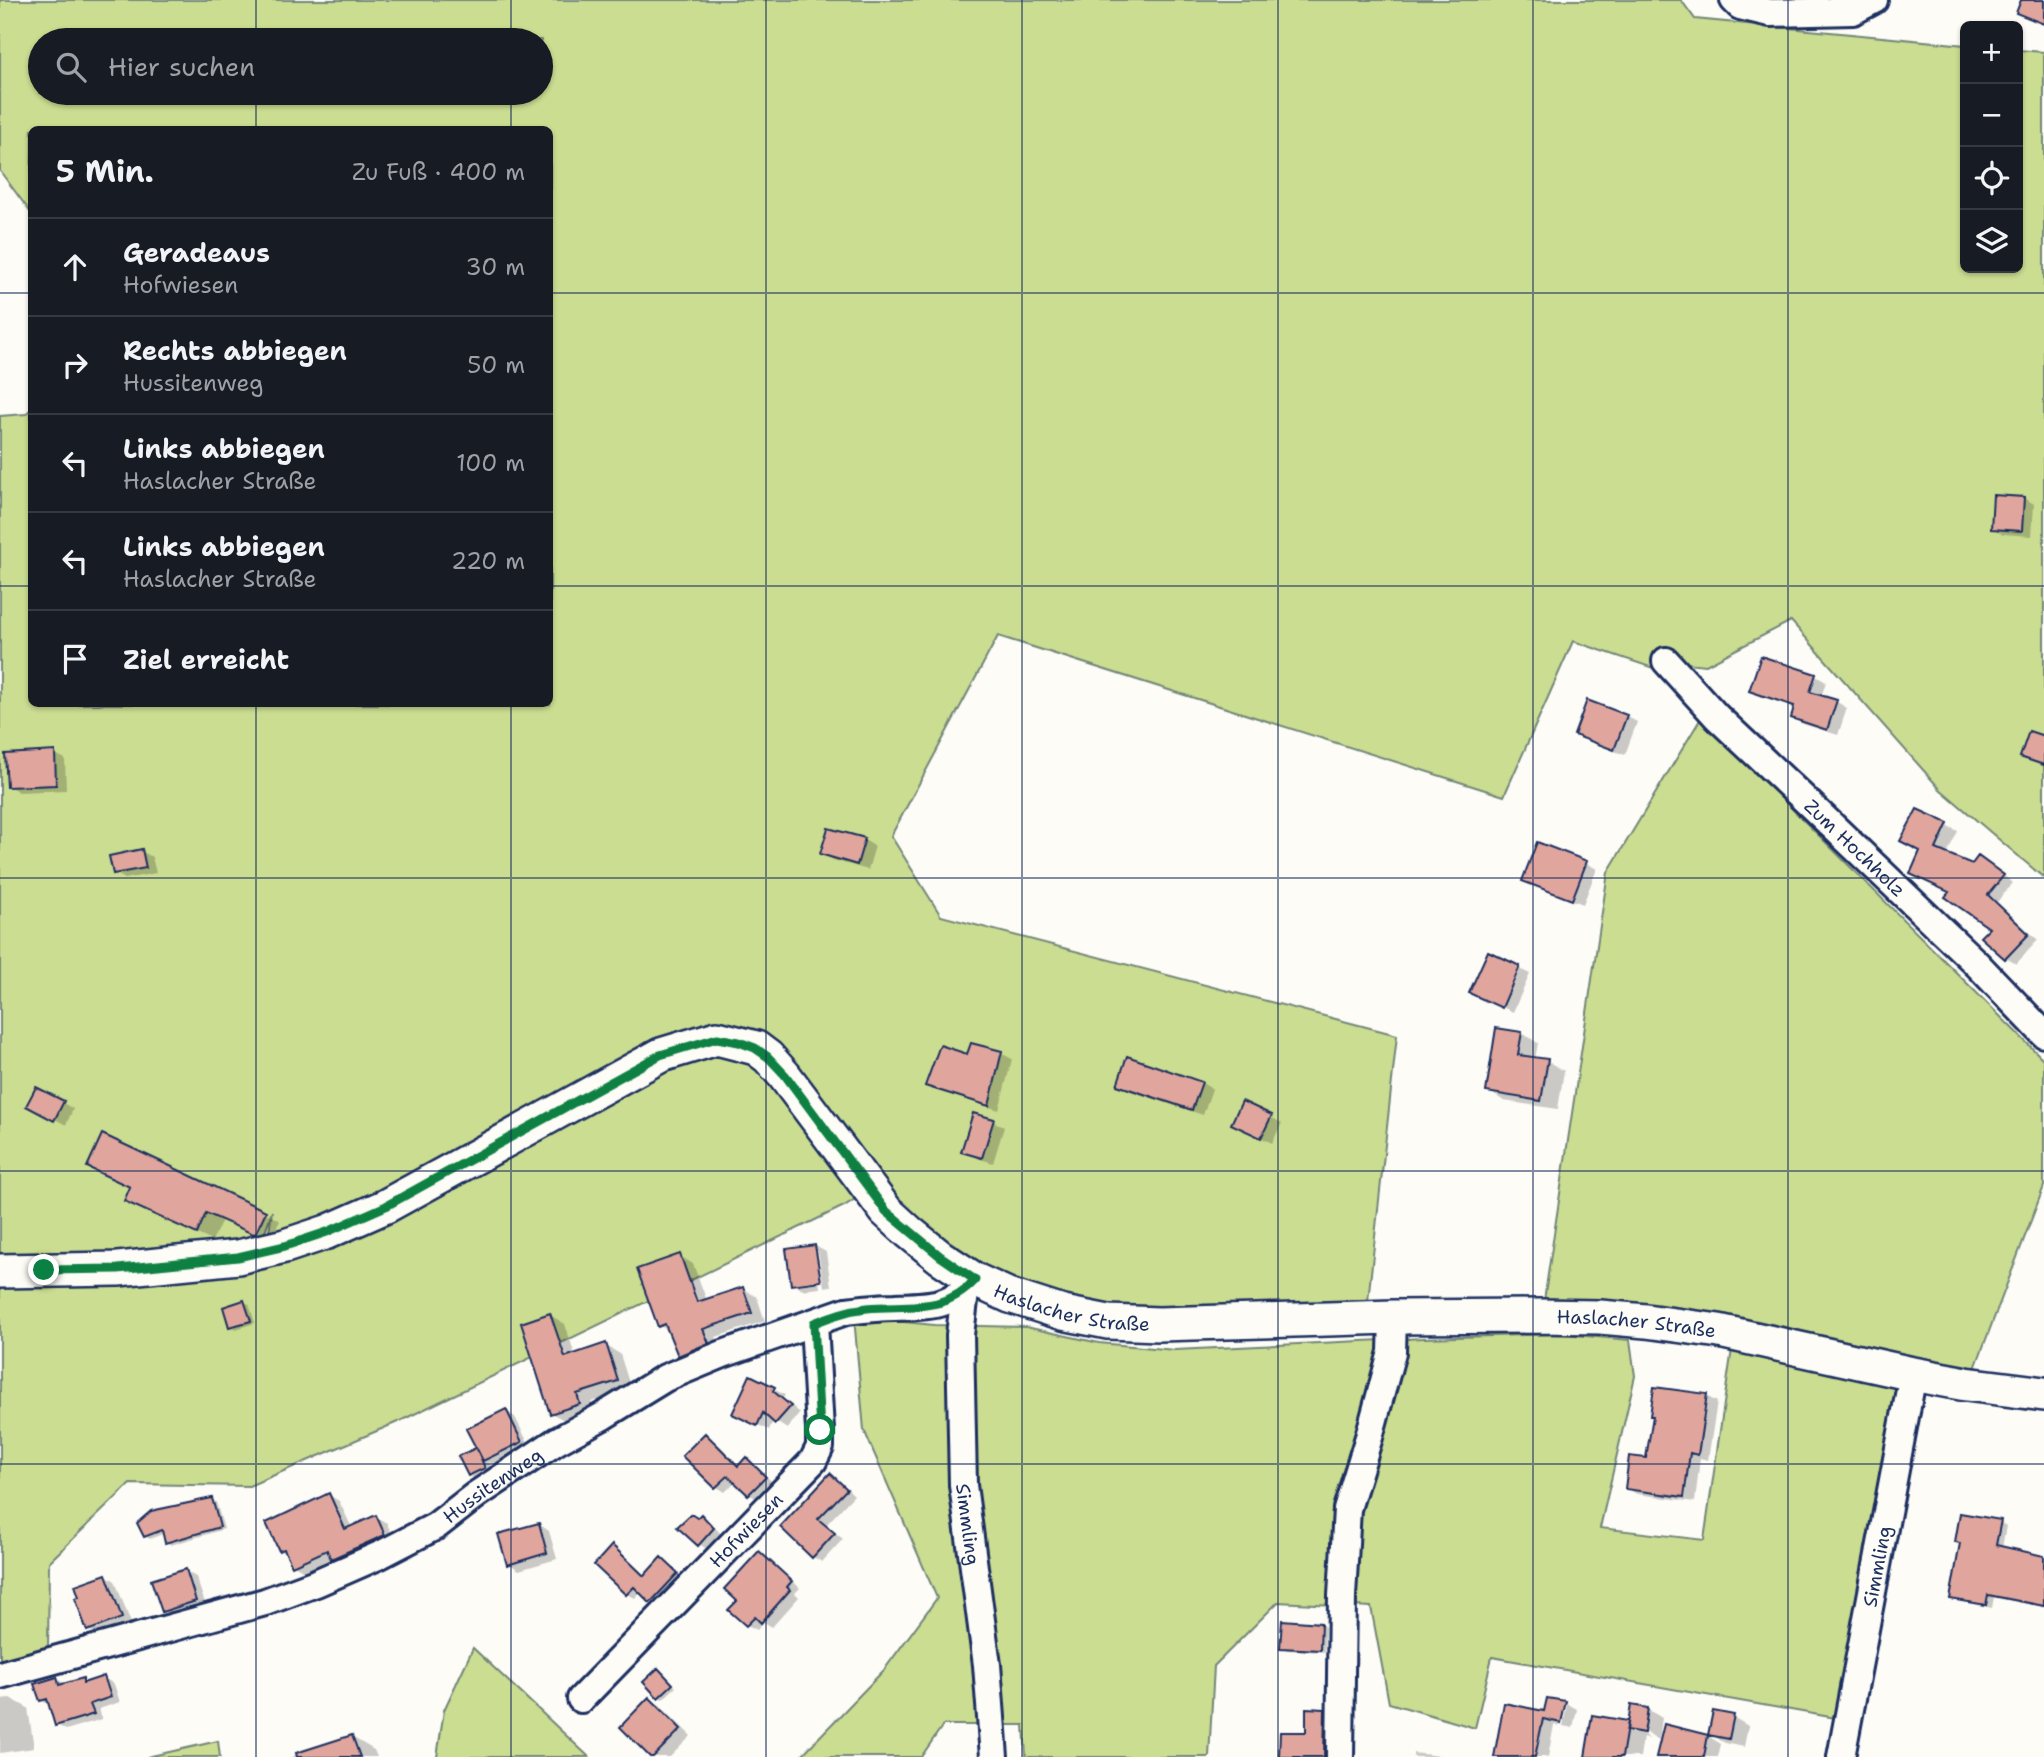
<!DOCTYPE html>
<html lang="de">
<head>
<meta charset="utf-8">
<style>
	:root { --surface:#171b24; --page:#20242c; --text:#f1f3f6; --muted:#9ea1a6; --line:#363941 }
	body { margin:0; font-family:"Shantell Sans",sans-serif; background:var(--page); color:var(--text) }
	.controls { position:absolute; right:21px; top:21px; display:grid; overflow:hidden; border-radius:10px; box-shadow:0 2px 5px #0004 }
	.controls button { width:63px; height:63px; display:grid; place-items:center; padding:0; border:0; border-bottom:2px solid var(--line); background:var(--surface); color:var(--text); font:35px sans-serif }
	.stop { position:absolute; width:21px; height:21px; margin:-16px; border:5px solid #0b8043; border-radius:50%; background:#fff }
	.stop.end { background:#0b8043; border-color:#fff; box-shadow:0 2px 7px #0008 }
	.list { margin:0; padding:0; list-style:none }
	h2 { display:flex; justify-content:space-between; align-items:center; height:91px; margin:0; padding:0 28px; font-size:30px }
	h2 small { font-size:23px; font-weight:400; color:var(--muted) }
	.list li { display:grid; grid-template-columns:46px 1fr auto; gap:21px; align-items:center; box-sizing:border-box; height:98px; padding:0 28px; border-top:2px solid var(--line) }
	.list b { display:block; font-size:26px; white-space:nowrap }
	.list p { margin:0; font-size:23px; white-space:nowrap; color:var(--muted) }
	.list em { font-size:23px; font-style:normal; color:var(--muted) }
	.icon { flex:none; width:38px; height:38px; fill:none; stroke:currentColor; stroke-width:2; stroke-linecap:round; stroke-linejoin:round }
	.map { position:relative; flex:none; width:2044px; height:1757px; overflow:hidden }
	.search { position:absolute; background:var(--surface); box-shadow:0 2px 5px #0004; left:28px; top:28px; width:525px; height:77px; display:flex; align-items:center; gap:18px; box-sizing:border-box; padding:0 24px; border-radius:38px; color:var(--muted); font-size:26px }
	.panel { position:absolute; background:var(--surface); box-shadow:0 2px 5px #0004; left:28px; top:126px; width:525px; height:581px; border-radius:10px }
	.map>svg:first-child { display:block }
	.green { fill:#cbdd91; stroke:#738678; stroke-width:2; fill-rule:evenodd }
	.shadow { fill:#0003 }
	.building { fill:#e0a69d; stroke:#1b2f5e; stroke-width:2 }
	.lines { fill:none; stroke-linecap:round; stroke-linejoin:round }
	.minor-casing { stroke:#1b2f5e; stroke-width:32 }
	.tertiary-casing { stroke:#1b2f5e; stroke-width:38 }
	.minor { stroke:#fdfcf7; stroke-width:26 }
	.tertiary { stroke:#fdfcf7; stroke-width:33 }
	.route { stroke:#0b8043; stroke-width:9 }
	.grid { fill:none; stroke:#1b2f5e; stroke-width:2; stroke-opacity:0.55 }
	.labels { text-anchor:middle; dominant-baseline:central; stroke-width:7; stroke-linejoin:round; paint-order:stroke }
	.street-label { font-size:19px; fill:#1b2f5e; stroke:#fdfcf7 }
</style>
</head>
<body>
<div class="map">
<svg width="2044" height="1757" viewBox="0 0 2044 1757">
	<rect width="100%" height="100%" fill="#fdfcf7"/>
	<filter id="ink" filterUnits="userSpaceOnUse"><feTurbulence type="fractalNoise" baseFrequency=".0143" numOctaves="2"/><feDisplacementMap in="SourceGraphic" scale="14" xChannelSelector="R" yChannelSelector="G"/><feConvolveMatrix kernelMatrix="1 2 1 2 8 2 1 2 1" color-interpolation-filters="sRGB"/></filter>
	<g filter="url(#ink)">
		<path class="green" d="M0,0H1681L1695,19L1965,45V268H2018V50L2044,52V878L1940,789L1791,621L1706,665L1666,661L1656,669L1573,641L1504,796L998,636L891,836L941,916L1397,1035L1367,1310L1144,1315L1018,1290L870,1190L844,1206L400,1421L249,1486L130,1484L49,1562L48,1653L0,1666V1271L265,1261L583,1108L751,1032L491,1142L267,1247L272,1211L261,1243L243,1249L0,1260V416L26,414L31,409L32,704H550V130H32L31,213L0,171ZM40,40H541V93H40Z
			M1701,718L2044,1060V1186L1974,1371L1544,1301L1608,872Z
			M854,1317L934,1325L1026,1327L1099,1343L1175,1350L1424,1338L1563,1334L1630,1340L1635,1376L1600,1528L1704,1540L1733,1342L1888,1378L1902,1394L1847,1720L1492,1657L1475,1728L1389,1703L1371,1607L1278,1602L1214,1666L1209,1757H1026L1024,1725H943L921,1757H800L884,1670L937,1598L864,1430Z
			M473,1648L589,1757H437L444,1710Z
			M218,1741L220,1757H147Z"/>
		<path class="shadow" d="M2024,498L2034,504L2032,536L2003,534L1993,528Z
			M1762,658L1816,676L1826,682L1821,697L1837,702L1847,708L1838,735L1803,724L1793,718L1796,708L1762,697L1751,691Z
			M1626,716L1637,722L1625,755L1587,741L1576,734Z
			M54,753L65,759L66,790L19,792L9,786Z
			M1917,811L1958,831L1946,855L1972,866L1989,864L2013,883L1997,902L2038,940L2016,964L2006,958L1992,928L1951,892L1922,851Z
			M864,840L875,846L868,870L833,860L822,854Z
			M1538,844L1586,863L1597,869L1583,904L1535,886L1525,880Z
			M141,851L152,857L156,873L125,879L115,873Z
			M1489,954L1530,974L1513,1012L1471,993Z
			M1522,1033L1538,1043L1535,1059L1547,1061L1564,1071L1558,1109L1504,1101L1488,1091Z
			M1001,1053L1012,1059L999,1110L938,1091L927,1085L968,1056Z
			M1202,1083L1212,1089L1203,1115L1130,1091L1120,1084Z
			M63,1103L73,1109L66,1125L29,1105Z
			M1243,1103L1282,1123L1272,1143L1244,1129Z
			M993,1121L1004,1127L993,1163L974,1157L963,1151Z
			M126,1200L265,1212L280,1221L269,1241L222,1220L212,1241Z
			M815,1246L826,1252L831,1286L824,1287L818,1251H815L820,1288L803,1290L793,1284Z
			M680,1256L693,1264L707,1301L743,1289L757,1297L765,1321L716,1337L721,1351L693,1362L679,1354L670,1332L659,1325Z
			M244,1302L249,1304L255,1323L236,1329L231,1326Z
			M550,1315L565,1324L575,1355L605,1345L620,1354L631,1389L591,1402L594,1412L566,1421L551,1413Z
			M751,1378L785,1395L783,1398L800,1413L787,1429L773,1420L769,1430L745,1419Z
			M1706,1396L1717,1402L1708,1460L1700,1458L1695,1502L1637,1494L1626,1488Z
			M506,1411L515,1417L530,1447L493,1465L489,1462L494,1474L478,1481L469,1475L460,1457L478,1448Z
			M708,1438L717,1443L740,1466L747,1460L755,1465L773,1483L757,1499L749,1494L736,1481L725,1492L717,1487L684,1455Z
			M830,1475L839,1480L854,1495L826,1525L843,1539L822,1562L813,1557L782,1527Z
			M329,1495L339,1501L352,1528L376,1517L387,1523L394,1541L343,1564L333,1558L304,1571L294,1565L289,1555L280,1550Z
			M211,1500L216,1502L224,1529L171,1545L167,1542L165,1533L150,1539L145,1536Z
			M701,1517L709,1521L721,1534L707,1549L699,1544Z
			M2000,1522L2006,1526L2002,1548L2044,1557V1607L1994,1597L1992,1608L1958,1601L1952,1598L1962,1544Z
			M539,1524L549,1531L557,1559L519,1570L508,1563Z
			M612,1548L620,1552L646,1576L661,1560L684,1578L659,1606L641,1592L635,1598L627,1594Z
			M759,1553L769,1559L800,1588L795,1593L799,1597L772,1627L764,1622L757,1630L747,1625L739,1600Z
			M185,1571L196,1577L206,1606L174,1617L163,1611Z
			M106,1575L115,1581L131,1623L98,1635L89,1630Z
			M1321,1624L1325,1627L1324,1652L1287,1650L1282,1647Z
			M658,1670L676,1687L663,1699L659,1697Z
			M104,1678L114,1684L120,1702L99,1709L102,1719L66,1730L57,1725L51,1706L41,1700L57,1679L67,1685L83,1680L88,1683Z
			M10,1698L28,1708L34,1748L0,1753V1699Z
			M649,1699L660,1705L691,1736L670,1757H653Z
			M1566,1703L1577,1709L1573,1728L1563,1726L1567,1704H1564L1559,1726L1554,1725L1548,1757H1495L1546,1713Z
			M1647,1709L1662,1718L1659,1740L1644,1731V1735L1650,1739L1643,1737L1640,1757H1587L1628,1722L1630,1724Z
			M1324,1710L1338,1719L1339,1757H1281L1307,1734Z
			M1733,1717L1748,1726L1744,1747L1725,1743L1710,1734Z
			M1708,1736L1721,1744L1718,1757H1658Z
			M352,1737L374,1750L377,1757H291Z
			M1413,1753L1451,1757H1413Z"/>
		<path class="building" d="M2021,0H2044V24L2016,13Z
			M1993,495L2024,497L2022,531L1991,529Z
			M1761,656L1816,674L1810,692L1837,700L1827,730L1791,718L1794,706L1749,691Z
			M1587,700L1627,715L1614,750L1574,735Z
			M2029,731L2044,736V765L2020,757Z
			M55,751L56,785L7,787L5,754Z
			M1917,809L1948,823L1936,849L1972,864L1978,856L2004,875L1988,895L2029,934L2005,959L1980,937L1989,928L1945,897L1949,892L1910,874L1920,851L1900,841Z
			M828,828L865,838L857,865L820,854Z
			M1537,842L1587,861L1572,900L1522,881Z
			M142,849L146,868L113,874L109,856Z
			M1488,951L1520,966L1502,1008L1469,993Z
			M1496,1028L1522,1032L1518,1055L1548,1059L1541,1101L1486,1092Z
			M971,1043L1002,1051L989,1106L925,1086L940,1045L967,1054Z
			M1127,1056L1202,1082L1192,1110L1117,1085Z
			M36,1087L64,1101L54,1121L26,1106Z
			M1242,1101L1272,1115L1261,1138L1231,1124Z
			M973,1113L994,1119L982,1158L961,1152Z
			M102,1134L266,1211L256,1233L253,1234L206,1213L197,1234L124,1201L130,1187L87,1167Z
			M815,1245L821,1281L791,1285L786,1249Z
			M680,1254L697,1302L743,1287L752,1313L703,1329L709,1343L678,1356L665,1324L658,1327L637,1269Z
			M244,1300L251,1321L229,1327L223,1307Z
			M550,1313L565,1357L606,1343L618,1381L577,1394L580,1404L550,1414L521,1323Z
			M750,1375L775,1387L773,1391L791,1406L775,1424L763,1413L757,1426L732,1414Z
			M1654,1387L1707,1394L1698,1455L1690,1453L1684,1497L1625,1489L1629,1456L1646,1458L1653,1416H1650Z
			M506,1409L522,1442L483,1461L477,1449L485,1468L468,1476L458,1456L476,1448L466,1429Z
			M705,1433L738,1466L746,1457L766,1477L748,1495L728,1476L715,1488L682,1456Z
			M830,1473L847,1489L818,1519L835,1533L812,1558L780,1527Z
			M329,1493L345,1529L376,1515L385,1535L331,1559L327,1550L292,1566L284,1549L279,1551L266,1523Z
			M212,1498L220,1527L165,1543L162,1530L144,1537L137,1523L151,1511Z
			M1960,1513L2001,1520L1996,1545L2044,1556V1606L1988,1595L1986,1605L1950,1599L1960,1543L1955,1542Z
			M691,1514L697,1518L701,1514L714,1528L698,1546L677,1527Z
			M539,1523L547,1553L507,1565L498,1534Z
			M612,1545L644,1576L661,1557L678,1573L650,1603L634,1587L626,1595L594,1565Z
			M759,1551L792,1581L787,1587L790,1590L761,1623L755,1617L746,1626L728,1610L737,1601L724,1589Z
			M186,1569L196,1601L162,1612L151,1580Z
			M106,1574L122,1618L87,1631L75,1598L79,1597L75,1585Z
			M1282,1620L1321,1623L1320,1650L1280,1648Z
			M658,1668L673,1684L658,1698L643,1682Z
			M104,1676L111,1697L90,1704L94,1714L55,1726L47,1699L40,1701L34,1684L57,1677L59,1685L83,1678V1683Z
			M649,1697L681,1729L653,1757H650L620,1727Z
			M1547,1698L1566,1701L1561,1723L1543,1719L1535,1757H1494L1504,1703L1544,1711Z
			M1631,1705L1648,1708L1644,1733L1627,1730Z
			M1306,1708L1325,1709L1324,1757H1279L1280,1732H1306Z
			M1713,1711L1734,1715L1729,1739L1708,1735Z
			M1592,1715L1628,1721L1622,1757H1585Z
			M1664,1724L1708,1735L1704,1757H1656Z
			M352,1735L360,1757H297L296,1753Z"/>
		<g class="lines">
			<defs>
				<g id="minor">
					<path d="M1734,0L1740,6L1770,13L1853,11L1874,0"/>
					<path id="s1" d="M1666,661L1717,717L1801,796L1977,964L2044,1034"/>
					<path id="s2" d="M965,1292L960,1335L963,1485L987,1665L994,1757"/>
					<path id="s3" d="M0,1675L265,1602L316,1583L380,1555L436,1526L476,1495L557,1441L603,1416L665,1378L723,1354L846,1311C863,1309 879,1307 895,1307C928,1306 952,1307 975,1280"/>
					<path id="s4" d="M581,1699L813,1461L820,1447V1430L814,1323"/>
					<path d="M1340,1757L1342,1596L1347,1509L1369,1437L1392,1352L1393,1317"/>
					<path id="s5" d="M1841,1757L1913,1374"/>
				</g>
				<g id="tertiary">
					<path id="s6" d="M0,1271L118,1269L238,1257L285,1246L327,1232L386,1206L661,1055L717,1038L756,1048L768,1057L784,1075L886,1211L909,1232L940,1257L975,1280L1010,1296L1063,1313L1108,1322L1159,1324L1393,1317L1538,1316L1600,1317L1646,1321L1719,1331L1913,1374L1966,1384L2044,1394"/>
				</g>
			</defs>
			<use href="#minor" class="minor-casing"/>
			<use href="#tertiary" class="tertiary-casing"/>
			<use href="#minor" class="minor"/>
			<use href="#tertiary" class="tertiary"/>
		</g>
	</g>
	<g class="lines" filter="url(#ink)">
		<path class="route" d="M44,1270L118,1269L238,1257L285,1246L327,1232L386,1206L660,1055L717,1038L739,1042L755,1048L768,1057L785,1075L886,1211L940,1256L975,1280C945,1314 907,1304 867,1308C848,1310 832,1316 814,1323L820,1430"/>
	</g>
	<path class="grid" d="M256,0V40M511,0V40M766,0V1757M1022,0V1757M1278,0V1757M1533,0V1757M1788,0V1757M256,93V130M511,93V130M0,293H32M550,293H2044M0,586H32M550,586H2044M256,704V1757M511,704V1757M0,878H2044M0,1171H2044M0,1464H2044"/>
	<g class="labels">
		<g class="street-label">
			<text stroke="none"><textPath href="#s1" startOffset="266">Zum Hochholz</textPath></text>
			<text stroke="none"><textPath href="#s6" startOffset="1232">Haslacher Straße</textPath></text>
			<text stroke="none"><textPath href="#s6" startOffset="1799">Haslacher Straße</textPath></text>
			<text stroke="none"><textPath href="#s3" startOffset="532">Hussitenweg</textPath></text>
			<text stroke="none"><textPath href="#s2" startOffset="233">Simmling</textPath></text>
			<text stroke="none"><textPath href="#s4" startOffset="236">Hofwiesen</textPath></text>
			<text stroke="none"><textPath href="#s5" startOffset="194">Simmling</textPath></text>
		</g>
	</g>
</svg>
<div class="controls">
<button>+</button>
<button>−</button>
<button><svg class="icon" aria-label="locate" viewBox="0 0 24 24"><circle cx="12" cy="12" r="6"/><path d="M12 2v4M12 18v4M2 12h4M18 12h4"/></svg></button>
<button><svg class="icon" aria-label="layers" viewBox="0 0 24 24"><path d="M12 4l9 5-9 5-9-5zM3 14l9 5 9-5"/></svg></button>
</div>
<div class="stop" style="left:820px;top:1430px"></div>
<div class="stop end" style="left:44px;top:1270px"></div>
<div class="search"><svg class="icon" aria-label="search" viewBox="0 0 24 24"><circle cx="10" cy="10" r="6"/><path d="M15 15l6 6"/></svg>Hier suchen</div>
<section class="panel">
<h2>5 Min.<small>Zu Fuß · 400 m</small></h2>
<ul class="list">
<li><svg class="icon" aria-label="ahead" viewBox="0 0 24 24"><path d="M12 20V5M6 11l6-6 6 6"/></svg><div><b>Geradeaus</b><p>Hofwiesen</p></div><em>30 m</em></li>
<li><svg class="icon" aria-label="right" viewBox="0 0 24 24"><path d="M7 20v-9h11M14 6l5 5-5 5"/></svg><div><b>Rechts abbiegen</b><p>Hussitenweg</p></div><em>50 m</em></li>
<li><svg class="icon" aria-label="left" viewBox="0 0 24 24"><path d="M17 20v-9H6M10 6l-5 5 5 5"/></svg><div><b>Links abbiegen</b><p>Haslacher Straße</p></div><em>100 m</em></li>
<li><svg class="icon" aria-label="left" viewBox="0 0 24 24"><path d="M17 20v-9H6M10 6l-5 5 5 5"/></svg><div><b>Links abbiegen</b><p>Haslacher Straße</p></div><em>220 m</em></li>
<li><svg class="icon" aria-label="arrive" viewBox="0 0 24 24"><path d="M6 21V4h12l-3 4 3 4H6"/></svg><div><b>Ziel erreicht</b></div></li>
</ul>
</section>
</div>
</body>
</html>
